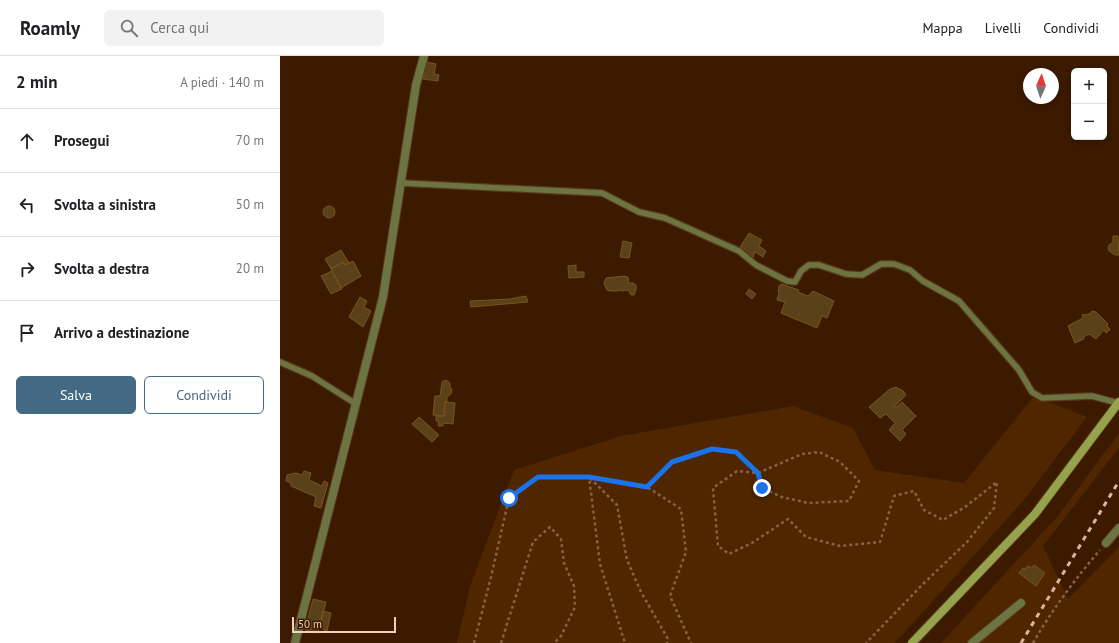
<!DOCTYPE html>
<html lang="it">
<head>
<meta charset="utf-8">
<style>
	:root { --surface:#fff; --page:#f2f2f2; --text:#202124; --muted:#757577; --line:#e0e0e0; --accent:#446982 }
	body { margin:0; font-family:"PT Sans",sans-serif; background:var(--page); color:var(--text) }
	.controls { position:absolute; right:12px; top:12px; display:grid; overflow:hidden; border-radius:6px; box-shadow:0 2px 6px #0003 }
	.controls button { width:36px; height:36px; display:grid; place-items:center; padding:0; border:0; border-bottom:1px solid var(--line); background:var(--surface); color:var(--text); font:20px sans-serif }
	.compass { position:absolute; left:743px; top:12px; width:36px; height:36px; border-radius:50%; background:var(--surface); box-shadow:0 2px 6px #0003; rotate:3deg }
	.scale { position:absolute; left:12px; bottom:10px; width:104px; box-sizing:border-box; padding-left:4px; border:2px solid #f4d0b6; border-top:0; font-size:11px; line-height:14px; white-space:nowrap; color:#f4d0b6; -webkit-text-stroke:3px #3b1a00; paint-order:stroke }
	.stop { position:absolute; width:12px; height:12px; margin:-9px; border:3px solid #1a73e8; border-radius:50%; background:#fff }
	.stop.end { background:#1a73e8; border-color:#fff; box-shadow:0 1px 4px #0008 }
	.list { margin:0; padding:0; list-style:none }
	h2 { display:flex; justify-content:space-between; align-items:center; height:52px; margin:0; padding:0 16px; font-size:17px }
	h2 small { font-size:13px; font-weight:400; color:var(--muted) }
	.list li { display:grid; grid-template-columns:26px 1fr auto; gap:12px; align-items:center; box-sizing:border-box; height:64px; padding:0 16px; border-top:1px solid var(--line) }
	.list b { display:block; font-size:15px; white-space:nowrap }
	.list em { font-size:13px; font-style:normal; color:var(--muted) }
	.actions { display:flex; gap:8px; padding:12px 16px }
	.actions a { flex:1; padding:9px 0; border:1px solid var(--accent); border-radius:6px; text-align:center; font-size:14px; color:var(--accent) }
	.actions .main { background:var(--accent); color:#fff }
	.icon { flex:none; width:22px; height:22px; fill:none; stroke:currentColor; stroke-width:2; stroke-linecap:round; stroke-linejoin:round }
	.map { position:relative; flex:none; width:839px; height:587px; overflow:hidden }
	header { display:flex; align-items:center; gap:24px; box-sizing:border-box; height:56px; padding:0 20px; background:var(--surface); border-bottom:1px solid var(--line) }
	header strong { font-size:19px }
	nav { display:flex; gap:22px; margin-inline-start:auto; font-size:14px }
	.search { width:280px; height:36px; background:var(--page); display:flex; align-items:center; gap:10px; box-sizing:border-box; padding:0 14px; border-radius:6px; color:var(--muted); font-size:15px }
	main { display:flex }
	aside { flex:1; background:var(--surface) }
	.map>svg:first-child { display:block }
	.green { fill:#4f2600 }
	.building { fill:#5a411a; stroke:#78561b }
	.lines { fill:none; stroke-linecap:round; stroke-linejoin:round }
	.lane-casing { stroke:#59371d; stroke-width:8 }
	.street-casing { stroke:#59371d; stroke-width:10 }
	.secondary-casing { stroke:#59371d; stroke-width:10 }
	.path { stroke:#846248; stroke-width:2.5; stroke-dasharray:3 3; stroke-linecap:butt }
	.lane { stroke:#6c7541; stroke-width:5.5 }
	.street { stroke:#6c7541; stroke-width:8 }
	.secondary { stroke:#95a34c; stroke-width:8 }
	.rail { stroke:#d9b59b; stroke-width:3; stroke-dasharray:5 5; stroke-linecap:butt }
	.route { stroke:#1a73e8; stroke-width:5 }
</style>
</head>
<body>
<header>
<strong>Roamly</strong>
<div class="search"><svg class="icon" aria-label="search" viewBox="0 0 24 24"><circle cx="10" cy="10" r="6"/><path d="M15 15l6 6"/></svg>Cerca qui</div>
<nav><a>Mappa</a><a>Livelli</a><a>Condividi</a></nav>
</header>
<main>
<aside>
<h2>2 min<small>A piedi · 140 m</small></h2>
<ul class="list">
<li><svg class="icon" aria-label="ahead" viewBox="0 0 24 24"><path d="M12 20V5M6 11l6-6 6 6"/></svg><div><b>Prosegui</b></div><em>70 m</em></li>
<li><svg class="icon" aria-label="left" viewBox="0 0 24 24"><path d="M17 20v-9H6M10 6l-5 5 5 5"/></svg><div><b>Svolta a sinistra</b></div><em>50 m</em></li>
<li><svg class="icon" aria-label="right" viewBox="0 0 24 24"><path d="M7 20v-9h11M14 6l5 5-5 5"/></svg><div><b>Svolta a destra</b></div><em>20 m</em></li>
<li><svg class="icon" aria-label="arrive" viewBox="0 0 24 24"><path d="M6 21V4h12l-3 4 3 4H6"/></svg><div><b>Arrivo a destinazione</b></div></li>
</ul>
<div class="actions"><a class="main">Salva</a><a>Condividi</a></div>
</aside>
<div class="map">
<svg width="839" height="587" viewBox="0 0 839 587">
	<rect width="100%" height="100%" fill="#3b1a00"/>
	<path class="green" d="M754,340L807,361L744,444L615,587H177L190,530L234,414L341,380L513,350L573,372L595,414L684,427Z
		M839,377V392L763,490L788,543L839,491V587H661L777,461Z"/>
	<path class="building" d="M146,6L156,8L154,18L159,19L158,25L143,23Z
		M43 156a6 6 0 1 1 12 0a6 6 0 1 1-12 0Z
		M469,177L482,184L479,190L486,195L483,201L475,196L473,201L459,193Z
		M833,180H838L839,199H835L829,195L828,192L829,189L833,186Z
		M343,185L352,187L349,202L340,201Z
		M61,194L69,207L65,209L63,206L51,213L45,203Z
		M73,205L81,220L61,232L51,213L63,206L65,209Z
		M296,209V216H304V221L289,222L288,210Z
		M52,215L62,233L51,238L41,220Z
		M344,220L348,221L349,227H353L356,229V234L354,239H351L348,234L342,235L340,234L338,235H330L327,234L325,230L324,227L326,222Z
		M501,228L519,234L518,236L528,240L533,235L554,245L547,262L542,260L537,272L501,257L505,246L497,244L499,236L498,235L499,230Z
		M469,233L476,238L472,243L466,238Z
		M246,240L248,246L191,251L190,245L230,243Z
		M80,241L87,245L84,251L91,255L83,271L69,261Z
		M812,255L816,256L828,268L827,270L829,272L830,274L826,277L824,274L816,283L809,278L803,281L804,283L795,287L788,270L803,262L802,259L810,258Z
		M166,324L170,327V333H172L171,338L167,341V346H165L164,360L153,359L155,340H160L162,326Z
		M616,331L623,335L626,339L614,351L615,352L622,346L636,360L622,374L626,378L620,385L609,374L615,367L606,358L600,362L589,351L610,333Z
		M165,346L175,347L173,368L163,367V370H158L159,365H156V360H164Z
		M139,361L159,379L152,386L132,368Z
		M24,415L31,417L29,424L42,430L44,425L48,427L41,452L34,450L36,441L11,430V427L6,425L7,419L16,417L22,419Z
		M754,509L765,517L756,530L739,517L743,512L745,513L748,510L752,512Z
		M33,543L46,546L38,577L25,574Z
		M43,555L51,557L47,575L39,572Z"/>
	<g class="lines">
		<defs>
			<path id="lane" d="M121,127L322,137L359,156L385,162L459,195L476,209L507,225L515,226L521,215L529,209H539L566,218L582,219L601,208H614L630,214L643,225L679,245L739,314L752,336L762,342L812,340L838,347
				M0,306L32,320L76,348"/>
			<path id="street" d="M826,487L839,472
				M15,587L103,241L136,29L144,0
				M692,587L741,547"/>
			<path id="secondary" d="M632,587L755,458L839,346"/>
		</defs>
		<use href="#lane" class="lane-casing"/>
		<use href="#street" class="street-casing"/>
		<use href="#secondary" class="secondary-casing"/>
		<path class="path" d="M309,421L367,431L401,453L406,496L390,540L411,587
			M310,422L337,449L347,504L361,536L388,583L387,587
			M367,431L392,406L432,393L457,396L478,417L482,432L502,441L528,447L569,445L579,425L560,406L539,396L522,398L478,417L457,415L433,432L438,490L449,498L472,487L508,463L526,481L560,490L600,486L614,440L634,435L644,454L663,464L685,451L717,426L714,452L687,486L644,527L586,587
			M194,587L211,521L229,442L257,421H309L320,508L345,587
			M221,587L253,486L270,471L281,483L284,507L294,530L295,551L281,580L274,587
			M753,587C772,554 795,523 820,494"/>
		<use href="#lane" class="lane"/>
		<use href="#street" class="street"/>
		<use href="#secondary" class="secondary"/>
		<path class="rail" d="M741,587L839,425"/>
	</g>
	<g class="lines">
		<path class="route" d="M229,442L258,421H309L367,431L392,406L432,393L456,396L478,417L482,432"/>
	</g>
</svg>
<div class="controls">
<button>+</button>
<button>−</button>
</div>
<svg class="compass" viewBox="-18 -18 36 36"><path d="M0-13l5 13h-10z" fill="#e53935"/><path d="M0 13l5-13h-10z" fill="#757577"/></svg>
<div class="scale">50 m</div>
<div class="stop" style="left:229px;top:442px"></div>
<div class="stop end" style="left:482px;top:432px"></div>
</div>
</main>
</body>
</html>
